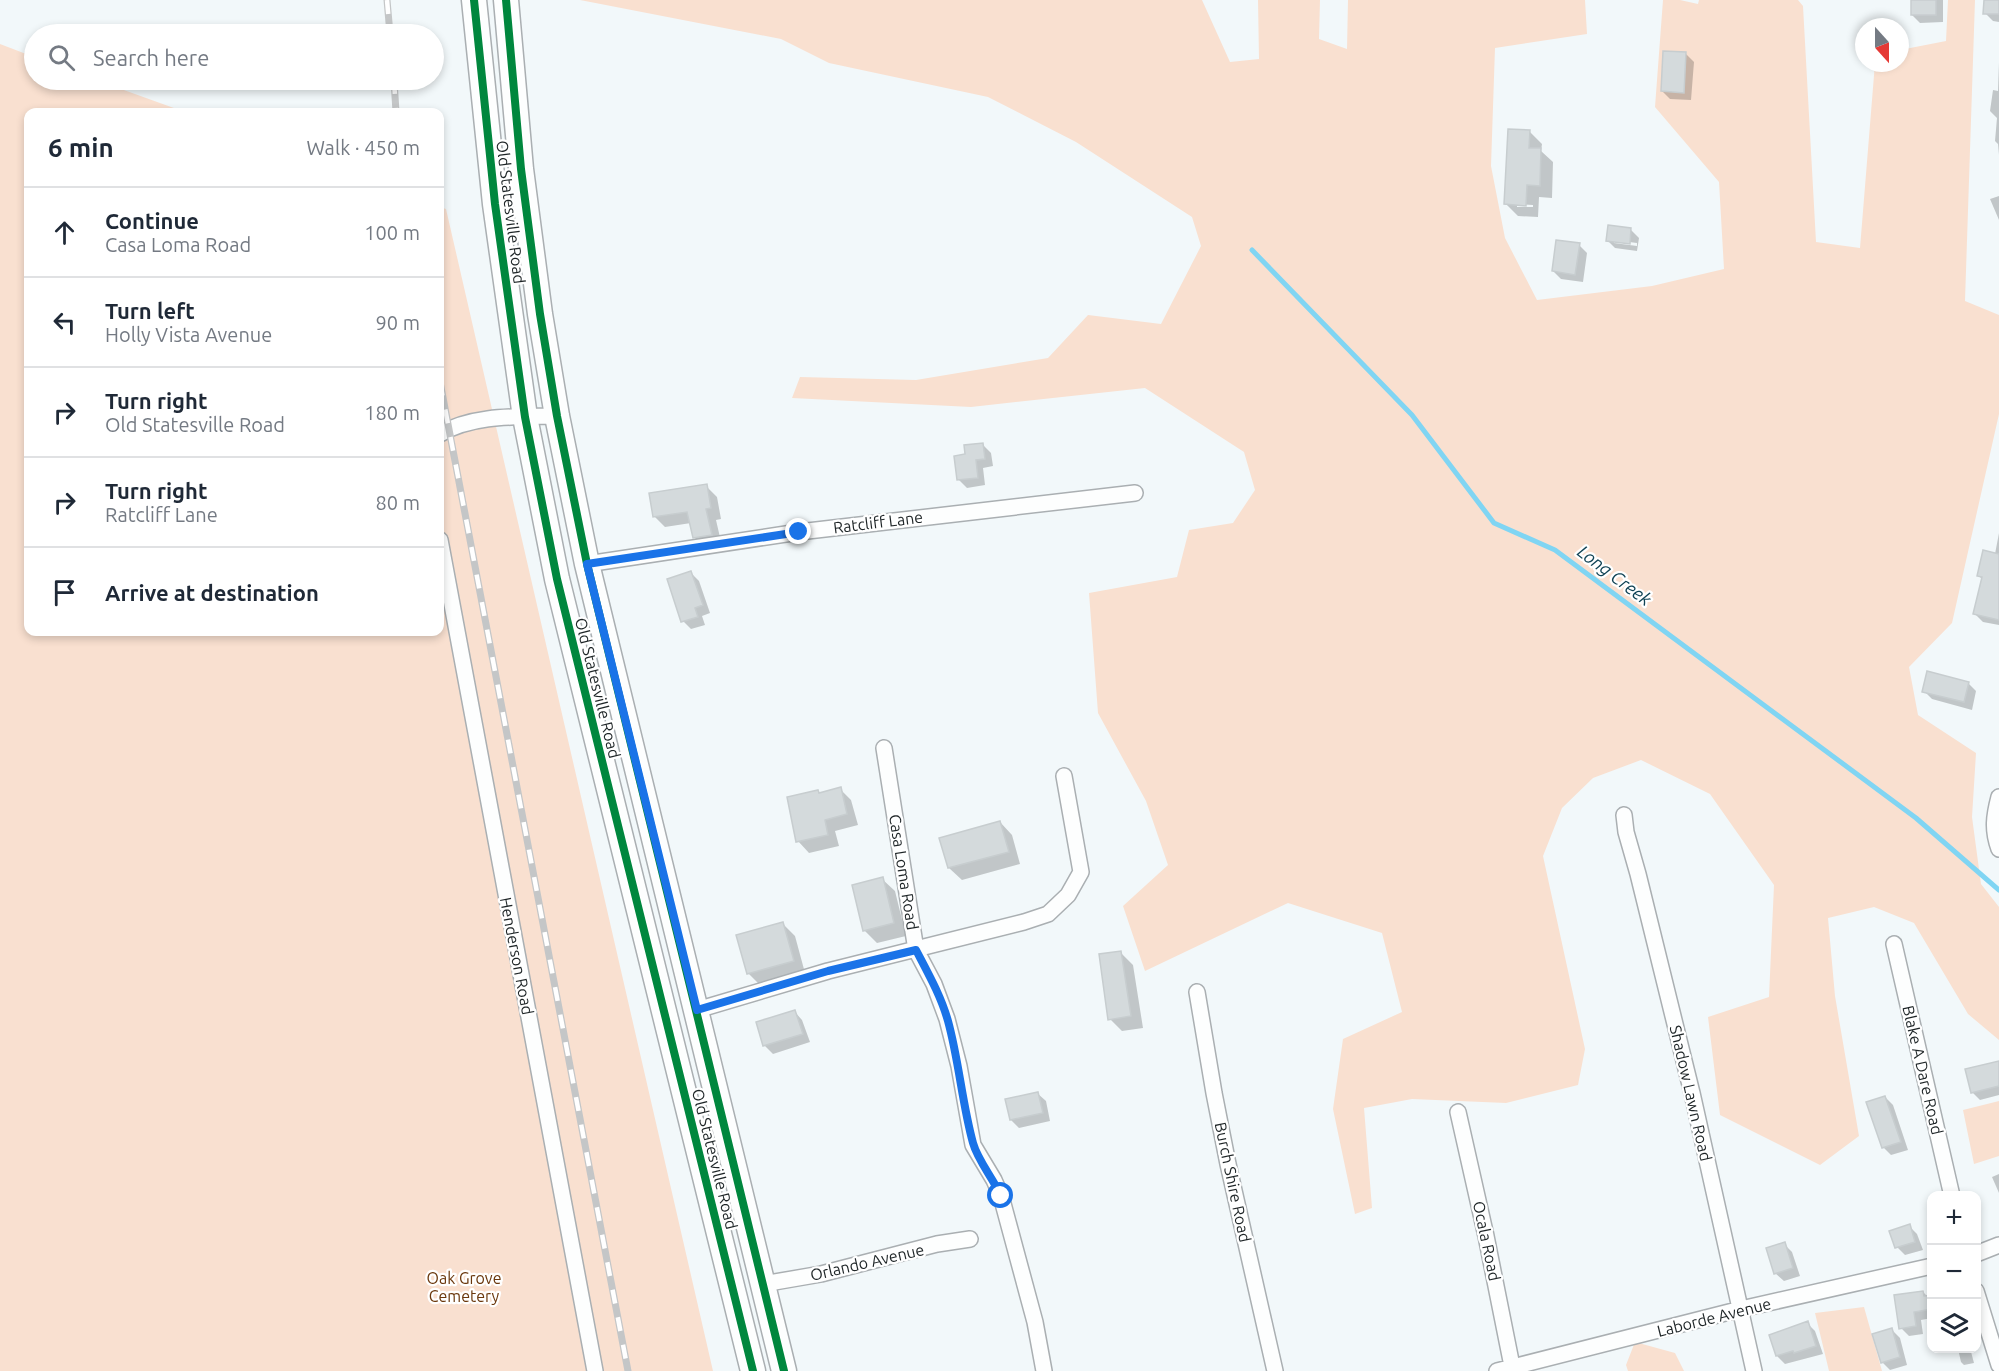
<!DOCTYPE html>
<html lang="en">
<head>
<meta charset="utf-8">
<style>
	:root { --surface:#fff; --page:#f2f2f3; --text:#1f2937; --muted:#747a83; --line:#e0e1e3 }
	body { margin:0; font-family:Ubuntu,sans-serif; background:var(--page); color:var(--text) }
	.controls { position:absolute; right:18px; bottom:18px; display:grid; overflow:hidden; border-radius:12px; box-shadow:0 3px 9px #0003 }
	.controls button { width:54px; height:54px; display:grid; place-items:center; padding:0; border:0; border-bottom:2px solid var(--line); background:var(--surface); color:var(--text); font:30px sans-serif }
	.compass { position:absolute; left:1855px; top:18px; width:54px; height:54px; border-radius:50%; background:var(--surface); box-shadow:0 3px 9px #0003; rotate:159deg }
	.stop { position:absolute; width:18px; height:18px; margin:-14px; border:4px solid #1a73e8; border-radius:50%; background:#fff }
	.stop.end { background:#1a73e8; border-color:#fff; box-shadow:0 2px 6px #0008 }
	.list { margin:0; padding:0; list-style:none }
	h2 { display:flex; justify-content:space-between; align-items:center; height:78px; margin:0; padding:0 24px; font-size:26px }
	h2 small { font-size:20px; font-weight:400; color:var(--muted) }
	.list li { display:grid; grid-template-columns:39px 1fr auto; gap:18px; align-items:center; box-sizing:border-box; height:90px; padding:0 24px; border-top:2px solid var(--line) }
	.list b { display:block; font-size:22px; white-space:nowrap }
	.list p { margin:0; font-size:20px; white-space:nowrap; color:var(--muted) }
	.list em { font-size:20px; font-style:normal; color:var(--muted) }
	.icon { flex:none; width:33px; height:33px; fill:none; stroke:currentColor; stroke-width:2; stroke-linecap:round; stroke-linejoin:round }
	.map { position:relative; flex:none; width:1999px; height:1371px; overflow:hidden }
	.search { position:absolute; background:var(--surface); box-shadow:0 3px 9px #0003; left:24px; top:24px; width:420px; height:66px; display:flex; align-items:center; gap:15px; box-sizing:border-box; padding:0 21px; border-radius:33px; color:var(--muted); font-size:22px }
	.panel { position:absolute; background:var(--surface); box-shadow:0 3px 9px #0003; left:24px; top:108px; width:420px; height:528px; border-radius:12px }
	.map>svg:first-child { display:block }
	.green { fill:#f9e0d0 }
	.shadow { fill:#0003; fill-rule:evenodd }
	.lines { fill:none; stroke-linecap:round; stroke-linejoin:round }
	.stream { stroke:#80d5f3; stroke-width:5 }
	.building { fill:#d4dadc; stroke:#c7cdcf; stroke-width:1.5 }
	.minor-casing { stroke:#aaafb2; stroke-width:18 }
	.primary-casing { stroke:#aaafb2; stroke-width:27 }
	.minor { stroke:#fdfefe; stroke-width:15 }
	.primary { stroke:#fdfefe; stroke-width:24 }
	.rail-casing { stroke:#c4c6c7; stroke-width:7 }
	.rail { stroke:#fff; stroke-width:4.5; stroke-dasharray:14; stroke-linecap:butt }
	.cycleway-casing { stroke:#fff; stroke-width:11 }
	.cycleway { stroke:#00873e; stroke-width:8 }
	.route { stroke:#1a73e8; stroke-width:8 }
	.labels { text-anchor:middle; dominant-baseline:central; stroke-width:4.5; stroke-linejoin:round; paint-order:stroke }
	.street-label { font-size:16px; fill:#1d2426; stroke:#fff }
	.park-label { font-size:16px; fill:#6a370c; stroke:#fff }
	.water-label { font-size:18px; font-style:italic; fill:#104355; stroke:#fff }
</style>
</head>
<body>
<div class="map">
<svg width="1999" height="1371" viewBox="0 0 1999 1371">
	<rect width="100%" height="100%" fill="#f2f8fa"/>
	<path class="green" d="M580,0H1202L1230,62L1259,59L1258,0H1320L1319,39L1347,49L1348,0H1585L1587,34L1495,48L1491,166L1505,238L1537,300L1652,286L1724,269L1719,182L1655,107L1663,0H1680L1698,4L1699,0H1798L1803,6L1816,242L1860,248L1875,63H1900V50L1946,41L1948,0H1975L1965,301L1999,315V414L1952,623L1909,667L1918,715L1976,753L1972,817L1981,884L1999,907V1040L1968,1014L1914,923L1874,907L1828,918L1835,996L1859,1136L1820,1165L1720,1115L1708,1017L1769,997L1774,885L1710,794L1641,760L1593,778L1562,808L1543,856L1585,1049L1578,1085L1506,1103L1412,1099L1364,1108L1372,1208L1355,1214L1333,1109L1343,1039L1402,1012L1382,933L1288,903L1145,971L1123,906L1168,865L1146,801L1098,713L1089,593L1177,577L1189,530L1233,523L1255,490L1244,452L1145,388L971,407L792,398L800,377L916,380L1048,358L1088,315L1161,324L1201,246L1192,217L1076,142L988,97L829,63L781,39Z
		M0,44L34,57V80H96L185,112H28V632H440V207L446,209L713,1371H0Z
		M1999,1101V1156L1974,1164L1963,1110Z
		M1864,1307L1882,1371H1829L1815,1313Z
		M1635,1342L1675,1353L1684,1371H1628L1626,1365Z"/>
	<path class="shadow" d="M1912,0H1943V22L1920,23L1912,15Z
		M1985,0H1999V22L1993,21L1985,13Z
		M1686,54L1694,62L1691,100L1670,99L1662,91Z
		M1999,62V155L1998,144L1995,141L1997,118L1990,111L1993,90L1998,91Z
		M1529,131L1542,144L1541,151L1553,162L1552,198L1539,197L1538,217L1518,216L1506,204ZM1517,204L1533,205V207H1517Z
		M1999,196V220L1990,199Z
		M1631,230L1639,238L1637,251L1615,248L1607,240ZM1614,240L1637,243V246L1614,243Z
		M1579,245L1587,253L1583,282L1561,279L1553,271Z
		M983,445L991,453L993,466L983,468L985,485L967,488L959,480L967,456Z
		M706,486L717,497L721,519L716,520L722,546L705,548L694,537L691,523L665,527L654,516Z
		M1999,533V625L1983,622L1974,613L1983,580L1978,575L1995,554Z
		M691,573L699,581L710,613L702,616L705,625L691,629L683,621Z
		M1968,683L1976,691L1972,710L1932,699L1924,691Z
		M840,789L851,800L858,825L835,831L839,846L809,853L798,841L818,791L821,794Z
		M1000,822L1012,835L1020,864L962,880L949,868L941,839Z
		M882,879L895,891L906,936L877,943L864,930Z
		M782,923L795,936L805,973L761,986L748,973Z
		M1121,953L1133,965L1143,1028L1122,1031L1110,1019Z
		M794,1011L802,1020L810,1042L773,1054L765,1046L758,1023Z
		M1999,1063V1095L1980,1100L1972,1092Z
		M1037,1093L1046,1101L1050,1121L1019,1128L1011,1120L1007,1100Z
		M1885,1097L1893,1105L1908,1150L1891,1155L1883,1147Z
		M1999,1174V1193L1992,1177Z
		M1909,1226L1917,1234L1923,1250L1905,1255L1897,1247Z
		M1784,1244L1792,1252L1800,1276L1784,1281L1775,1273Z
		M1923,1292L1928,1297H1932V1318L1921,1320L1923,1334L1909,1336L1901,1328Z
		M1807,1323L1815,1331L1823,1354L1785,1364L1777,1356Z
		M1892,1330L1900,1338L1907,1365L1890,1370L1882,1362Z
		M1970,1348L1974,1363L1964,1365L1961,1362L1958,1349Z"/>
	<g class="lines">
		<path class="stream" d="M1252,250L1412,415L1494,523L1555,550L1916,818L1999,890"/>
	</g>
	<path class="building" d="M1911,0H1936V15H1911Z
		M1984,0H1999V14H1983Z
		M1663,51L1686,52L1684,93L1661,91Z
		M1508,129L1530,130L1529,148H1541L1540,186L1527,185L1526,206L1504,204Z
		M1608,225L1631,228L1630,244L1606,241Z
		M1556,240L1580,243L1575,275L1552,271Z
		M983,443L985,459L976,460L978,478L957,480L954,456L965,454L964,445Z
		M707,484L711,508L706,509L712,535L693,538L687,512L653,517L649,493Z
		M1983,550L1999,554V620L1973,614L1982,577L1977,576Z
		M691,571L703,605L695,608L698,617L681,622L667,579Z
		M1927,671L1969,682L1964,702L1922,692Z
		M841,787L847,814L825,820L828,835L796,842L787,797L818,790L819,793Z
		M1000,821L1009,852L948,868L939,838Z
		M883,877L894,923L863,931L852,885Z
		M783,922L794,961L747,974L736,935Z
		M1121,951L1131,1016L1108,1020L1099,954Z
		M795,1010L803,1034L763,1046L756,1022Z
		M1999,1061V1086L1971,1093L1965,1069Z
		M1038,1092L1043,1113L1010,1120L1005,1099Z
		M1885,1096L1901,1142L1882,1148L1866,1102Z
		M1910,1224L1915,1242L1895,1248L1889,1231Z
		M1785,1242L1793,1268L1774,1274L1766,1248Z
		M1923,1291L1924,1296L1932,1295V1309L1914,1312L1916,1326L1899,1329L1894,1295Z
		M1808,1321L1816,1346L1794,1353L1793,1351L1776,1356L1769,1335Z
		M1892,1328L1900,1357L1881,1363L1872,1334Z"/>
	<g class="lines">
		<defs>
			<path id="minor" d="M440,434C474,414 519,417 557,416
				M440,540L595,1371
				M587,564L799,532L1135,493
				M884,748L916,950L934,984L947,1019L959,1066L973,1145L994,1180L1001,1196L1035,1322L1044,1371
				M1999,797C1994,816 1992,830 1999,849
				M1624,815L1626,832L1638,874L1692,1093L1754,1371
				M1894,944L1952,1196
				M1197,992L1214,1093L1228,1164L1275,1371
				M697,1010L828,971L1024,922L1048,914L1068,895L1081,872L1064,776
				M1458,1112L1486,1236L1513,1371
				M1976,1254L1999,1245
				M763,1284L821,1274L937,1244L970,1239
				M1976,1291L1999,1365
				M1497,1371L1741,1309L1932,1266"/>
			<path id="primary" d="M474,0L495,204L525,417L557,579L753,1371
				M506,0L521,169L540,314L557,416L587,564L784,1371"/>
		</defs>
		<use href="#minor" class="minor-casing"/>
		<use href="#primary" class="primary-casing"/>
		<use href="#minor" class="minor"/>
		<use href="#primary" class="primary"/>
		<defs>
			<path id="rail" d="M387,0L390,34
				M394,80L396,112
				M440,382L628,1371"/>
		</defs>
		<use href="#rail" class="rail-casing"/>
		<use href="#rail" class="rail"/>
		<defs>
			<path id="cycleway" d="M474,0L495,204L525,417L557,579L753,1371
				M506,0L521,169L540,314L557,416L587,564L784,1371"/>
		</defs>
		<use href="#cycleway" class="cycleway-casing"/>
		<use href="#cycleway" class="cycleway"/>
	</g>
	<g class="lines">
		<path class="route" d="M799,532L587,564L697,1010L828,971L916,950C928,973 941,996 948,1021C959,1061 962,1103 973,1143C978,1161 993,1178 1001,1196"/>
	</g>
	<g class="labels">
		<g class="street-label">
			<text transform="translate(511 212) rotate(83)">Old Statesville Road</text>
			<text transform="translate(878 522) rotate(-7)">Ratcliff Lane</text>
			<text transform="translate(598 688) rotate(76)">Old Statesville Road</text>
			<text transform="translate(904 872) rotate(81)">Casa Loma Road</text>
			<text transform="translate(517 956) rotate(79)">Henderson Road</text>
			<text transform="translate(1923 1070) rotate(77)">Blake A Dare Road</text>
			<text transform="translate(1691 1093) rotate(77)">Shadow Lawn Road</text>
			<text transform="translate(715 1159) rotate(76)">Old Statesville Road</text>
			<text transform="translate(1233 1182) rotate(78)">Burch Shire Road</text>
			<text transform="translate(1487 1241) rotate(78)">Ocala Road</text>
			<text transform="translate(867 1262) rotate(-13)">Orlando Avenue</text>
			<text transform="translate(1714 1317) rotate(-14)">Laborde Avenue</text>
		</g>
		<g class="park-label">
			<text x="464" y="1278">Oak Grove<tspan x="464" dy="18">Cemetery</tspan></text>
		</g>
		<g class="water-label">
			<text transform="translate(1615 575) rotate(37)">Long Creek</text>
		</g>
	</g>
</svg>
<div class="controls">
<button>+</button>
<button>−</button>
<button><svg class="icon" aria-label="layers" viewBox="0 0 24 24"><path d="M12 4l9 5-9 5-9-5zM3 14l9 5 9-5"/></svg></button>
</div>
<svg class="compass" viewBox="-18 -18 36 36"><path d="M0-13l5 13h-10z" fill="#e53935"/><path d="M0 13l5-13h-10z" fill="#747a83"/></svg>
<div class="stop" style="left:1001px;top:1196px"></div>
<div class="stop end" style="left:799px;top:532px"></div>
<div class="search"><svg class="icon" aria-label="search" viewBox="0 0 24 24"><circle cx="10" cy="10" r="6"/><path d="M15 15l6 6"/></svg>Search here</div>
<section class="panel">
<h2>6 min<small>Walk · 450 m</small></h2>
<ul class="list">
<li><svg class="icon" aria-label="ahead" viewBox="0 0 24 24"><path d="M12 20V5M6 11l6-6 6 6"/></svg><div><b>Continue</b><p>Casa Loma Road</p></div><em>100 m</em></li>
<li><svg class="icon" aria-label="left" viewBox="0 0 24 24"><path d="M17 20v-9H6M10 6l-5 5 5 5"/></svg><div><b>Turn left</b><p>Holly Vista Avenue</p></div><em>90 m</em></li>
<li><svg class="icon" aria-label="right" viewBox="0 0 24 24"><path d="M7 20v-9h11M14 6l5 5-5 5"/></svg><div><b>Turn right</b><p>Old Statesville Road</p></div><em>180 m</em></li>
<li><svg class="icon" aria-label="right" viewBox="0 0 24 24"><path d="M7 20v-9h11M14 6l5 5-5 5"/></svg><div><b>Turn right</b><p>Ratcliff Lane</p></div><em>80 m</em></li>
<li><svg class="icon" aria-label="arrive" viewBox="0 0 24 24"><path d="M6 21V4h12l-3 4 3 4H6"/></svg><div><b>Arrive at destination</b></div></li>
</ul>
</section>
</div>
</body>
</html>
